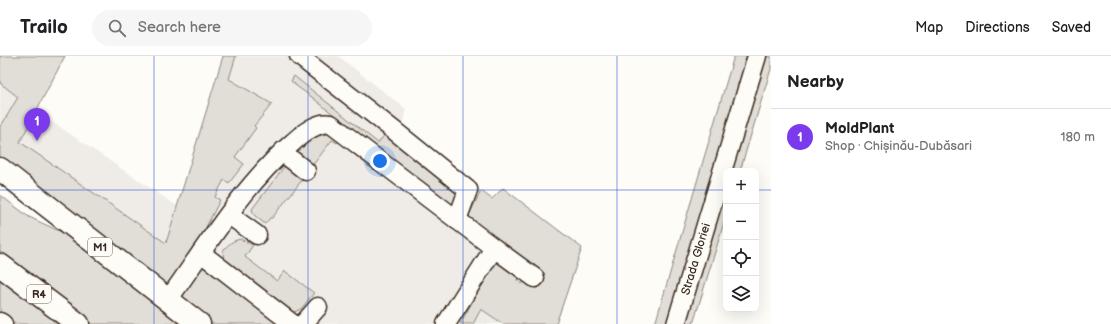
<!DOCTYPE html>
<html lang="en">
<head>
<meta charset="utf-8">
<style>
	:root { --surface:#fff; --page:#f6f6f6; --text:#202124; --muted:#757577; --line:#e0e0e0; --accent:#7c3aed }
	body { margin:0; font-family:"Balsamiq Sans",sans-serif; background:var(--page); color:var(--text) }
	.controls { position:absolute; right:12px; bottom:12px; display:grid; overflow:hidden; border-radius:8px; box-shadow:0 4px 16px #0002 }
	.controls button { width:36px; height:36px; display:grid; place-items:center; padding:0; border:0; border-bottom:1px solid var(--line); background:var(--surface); color:var(--text); font:20px sans-serif }
	.you { position:absolute; left:380px; top:105px; width:14px; height:14px; margin:-10px; border:3px solid #fff; border-radius:50%; background:#1a73e8; box-shadow:0 0 0 6px #1a73e833 }
	.badge { display:grid; place-items:center; width:26px; height:26px; border-radius:50%; background:var(--accent); color:#fff; font-size:13px; font-weight:700 }
	.pin { position:absolute; translate:-50% -33px; filter:drop-shadow(0 1px 2px #0008) }
	.pin::after { content:''; position:absolute; top:21px; width:14px; height:12px; background:inherit; clip-path:polygon(0 0,100% 0,50% 100%) }
	.list { margin:0; padding:0; list-style:none }
	h2 { display:flex; justify-content:space-between; align-items:center; height:52px; margin:0; padding:0 16px; font-size:17px }
	h2 small { font-size:13px; font-weight:400; color:var(--muted) }
	.list li { display:grid; grid-template-columns:26px 1fr auto; gap:12px; align-items:center; box-sizing:border-box; height:56px; padding:0 16px; border-top:1px solid var(--line) }
	.list b { display:block; font-size:15px; white-space:nowrap }
	.list p { margin:0; font-size:13px; white-space:nowrap; color:var(--muted) }
	.list em { font-size:13px; font-style:normal; color:var(--muted) }
	.icon { flex:none; width:22px; height:22px; fill:none; stroke:currentColor; stroke-width:2; stroke-linecap:round; stroke-linejoin:round }
	.map { position:relative; flex:none; width:771px; height:268px; overflow:hidden }
	header { display:flex; align-items:center; gap:24px; box-sizing:border-box; height:56px; padding:0 20px; background:var(--surface); border-bottom:1px solid var(--line) }
	header strong { font-size:19px }
	nav { display:flex; gap:22px; margin-inline-start:auto; font-size:14px }
	.search { width:280px; height:36px; background:var(--page); display:flex; align-items:center; gap:10px; box-sizing:border-box; padding:0 14px; border-radius:22px; color:var(--muted); font-size:15px }
	main { display:flex }
	aside { flex:1; background:var(--surface) }
	.map>svg:first-child { display:block }
	.built { fill:#efece7 }
	.green { fill:#e1ded7; stroke:#8e847a }
	.lines { fill:none; stroke-linecap:round; stroke-linejoin:round }
	.minor-casing { stroke:#3b2a1e; stroke-width:21 }
	.major-casing { stroke:#3b2a1e; stroke-width:25 }
	.highway-casing { stroke:#3b2a1e; stroke-width:25 }
	.minor { stroke:#fdfcf7; stroke-width:18 }
	.major { stroke:#fdfcf7; stroke-width:22 }
	.highway { stroke:#fdfcf7; stroke-width:22 }
	.grid { fill:none; stroke:#1d4ed8; stroke-width:1; stroke-opacity:0.55 }
	.labels { text-anchor:middle; dominant-baseline:central; stroke-width:4; stroke-linejoin:round; paint-order:stroke }
	.shield { fill:#fdfcf7; stroke:#75695f; stroke-width:1 }
	.shield-label { font-size:11px; font-weight:bold; fill:#3b2a1e }
	.street-label { font-size:12px; fill:#3b2a1e; stroke:#fdfcf7 }
</style>
</head>
<body>
<header>
<strong>Trailo</strong>
<div class="search"><svg class="icon" aria-label="search" viewBox="0 0 24 24"><circle cx="10" cy="10" r="6"/><path d="M15 15l6 6"/></svg>Search here</div>
<nav><a>Map</a><a>Directions</a><a>Saved</a></nav>
</header>
<main>
<div class="map">
<svg width="771" height="268" viewBox="0 0 771 268">
	<rect width="100%" height="100%" fill="#fdfcf7"/>
	<filter id="ink" filterUnits="userSpaceOnUse"><feTurbulence type="fractalNoise" baseFrequency=".025" numOctaves="2"/><feDisplacementMap in="SourceGraphic" scale="8" xChannelSelector="R" yChannelSelector="G"/><feConvolveMatrix kernelMatrix="1 2 1 2 8 2 1 2 1" color-interpolation-filters="sRGB"/></filter>
	<g filter="url(#ink)">
		<path class="built" d="M236,0H338L406,53L401,74L491,143L503,132L582,192L556,268H271L177,195Z
			M0,27L18,41L1,70L0,69Z
			M36,55L177,150L166,187L20,86Z"/>
		<path class="green" d="M0,0H65L20,86L166,187L223,0H236L229,23L272,48L254,70L256,72L235,101L244,108L229,127L224,124L215,141L220,144L189,204L168,237L0,106V69L1,70L18,41L0,27Z
			M734,0H750L669,268H655Z
			M765,0H771V13L740,115H730Z
			M294,20L378,87L386,77L456,134L458,138L455,148L452,149L376,93L313,42L295,29V28L291,25Z
			M325,78L332,79L374,111L373,114L338,85L337,87L332,84L309,114L294,97C304,86 311,82 325,78Z
			M288,109L306,119L272,162H270L265,168L254,159L252,153L284,111Z
			M726,129V160L693,268H684Z
			M503,132L582,192L556,268H503L481,253L473,268H460L499,198L520,220L517,224L522,228L526,223L470,164L469,160L470,157L481,135L492,143Z
			M0,139L29,161L83,186L189,268H90L0,199Z
			M240,183L253,189L245,201L277,225L285,215L314,237L301,253L292,257L226,208L224,203L223,195C228,188 232,185 240,183Z
			M202,210H206L282,268H210L185,249L182,234Z
			M0,217L68,268H12L0,258Z"/>
		<g class="lines">
			<defs>
				<g id="minor">
					<path d="M299,0L396,76L468,134L457,164"/>
					<path d="M282,96L306,115"/>
					<path d="M229,159L257,179"/>
					<path d="M494,192L535,222"/>
					<path d="M201,197L293,268"/>
					<path d="M168,244C205,192 243,130 291,88C300,80 310,71 322,68C325,67 328,68 331,68L494,192L446,268"/>
					<path d="M0,266L3,268"/>
					<path d="M303,268L318,251"/>
					<path id="s1" d="M676,268L757,0"/>
				</g>
				<path id="major" d="M0,209L78,268"/>
				<path id="highway" d="M0,113L199,268"/>
			</defs>
			<use href="#minor" class="minor-casing"/>
			<use href="#major" class="major-casing"/>
			<use href="#highway" class="highway-casing"/>
			<use href="#minor" class="minor"/>
			<use href="#major" class="major"/>
			<use href="#highway" class="highway"/>
		</g>
	</g>
	<path class="grid" d="M154,0V268M308,0V268M463,0V268M617,0V268M0,134H726M756,134H771"/>
	<g class="labels">
		<g class="shield">
			<rect x="88" y="182" width="24" height="18" rx="3"/>
			<rect x="27" y="229" width="24" height="18" rx="3"/>
		</g>
		<g class="shield-label">
			<text x="100" y="191">M1</text>
			<text x="39" y="238">R4</text>
		</g>
		<g class="street-label">
			<text stroke="none"><textPath href="#s1" startOffset="68">Strada Gloriei</textPath></text>
		</g>
	</g>
</svg>
<div class="controls">
<button>+</button>
<button>−</button>
<button><svg class="icon" aria-label="locate" viewBox="0 0 24 24"><circle cx="12" cy="12" r="6"/><path d="M12 2v4M12 18v4M2 12h4M18 12h4"/></svg></button>
<button><svg class="icon" aria-label="layers" viewBox="0 0 24 24"><path d="M12 4l9 5-9 5-9-5zM3 14l9 5 9-5"/></svg></button>
</div>
<div class="you"></div>
<div class="pin badge" style="left:37px;top:85px">1</div>
</div>
<aside>
<h2>Nearby<small></small></h2>
<ul class="list">
<li><span class="badge">1</span><div><b>MoldPlant</b><p>Shop · Chișinău-Dubăsari</p></div><em>180 m</em></li>
</ul>
</aside>
</main>
</body>
</html>
